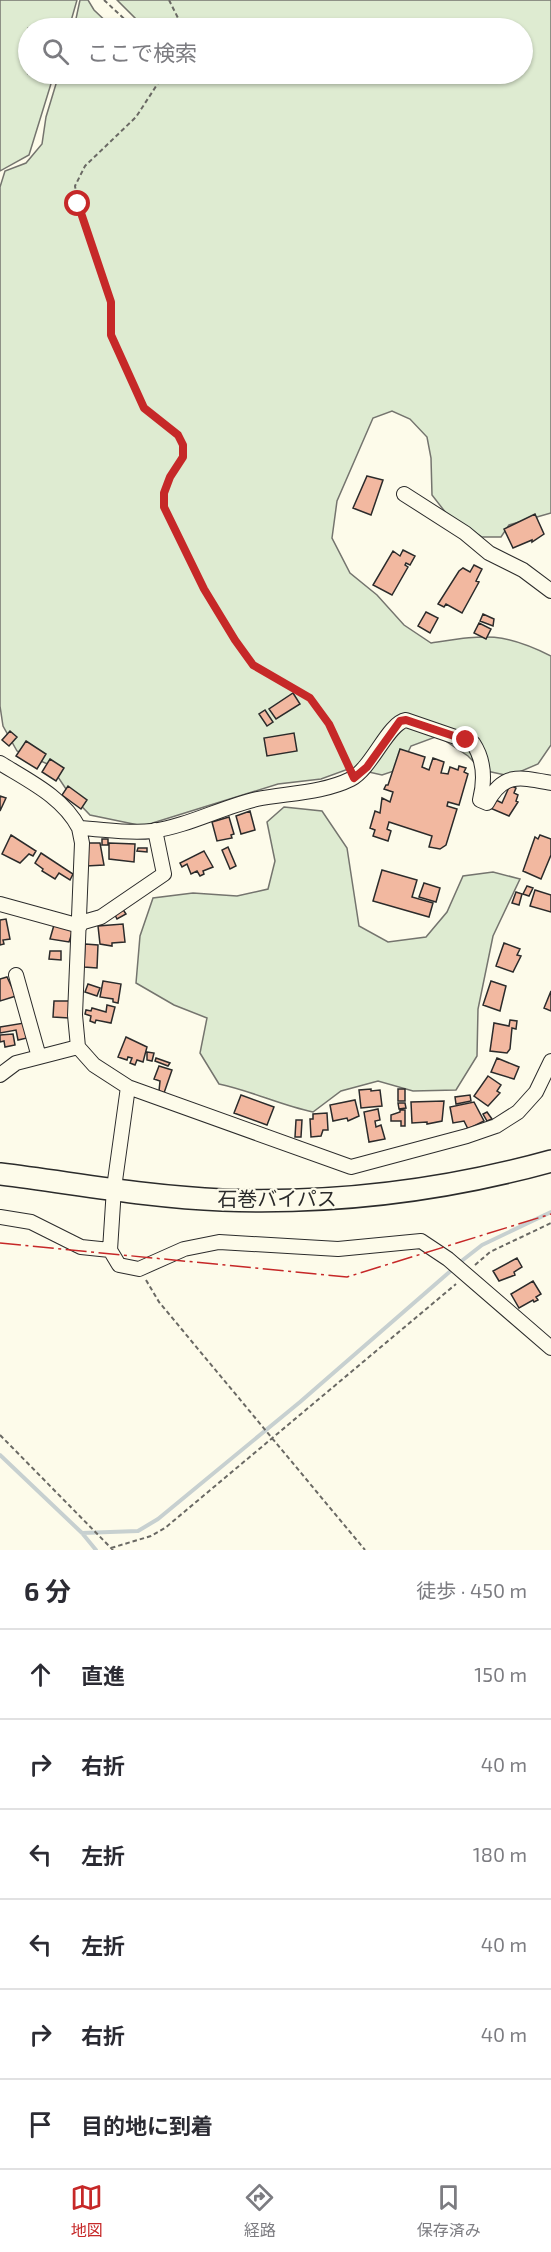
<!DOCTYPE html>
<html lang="ja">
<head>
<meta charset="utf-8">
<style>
	:root { --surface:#fff; --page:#f2f2f3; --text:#2b2b33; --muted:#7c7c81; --line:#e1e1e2; --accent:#c62828 }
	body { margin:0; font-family:"Exo 2","Noto Sans JP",sans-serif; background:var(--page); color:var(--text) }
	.stop { position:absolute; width:18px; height:18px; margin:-14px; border:4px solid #c62828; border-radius:50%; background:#fff }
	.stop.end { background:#c62828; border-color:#fff; box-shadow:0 2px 6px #0008 }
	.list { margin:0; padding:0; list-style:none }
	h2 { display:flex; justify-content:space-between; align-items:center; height:78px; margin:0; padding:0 24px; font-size:26px }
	h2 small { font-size:20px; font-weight:400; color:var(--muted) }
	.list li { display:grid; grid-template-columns:39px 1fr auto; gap:18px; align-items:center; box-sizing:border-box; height:90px; padding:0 24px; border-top:2px solid var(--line) }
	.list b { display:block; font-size:22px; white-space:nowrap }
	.list em { font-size:20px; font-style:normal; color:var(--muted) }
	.icon { flex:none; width:33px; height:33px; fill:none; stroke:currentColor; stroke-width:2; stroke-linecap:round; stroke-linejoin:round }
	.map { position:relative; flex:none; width:551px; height:1550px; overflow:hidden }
	.search { position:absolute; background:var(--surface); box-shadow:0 2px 4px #0004; left:18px; right:18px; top:18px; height:66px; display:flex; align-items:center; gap:15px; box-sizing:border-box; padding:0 21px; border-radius:33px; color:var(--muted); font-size:22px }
	.sheet { height:618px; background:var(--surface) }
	nav { display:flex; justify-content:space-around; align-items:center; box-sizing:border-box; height:84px; border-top:2px solid var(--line); background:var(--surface); font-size:16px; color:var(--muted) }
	nav a { display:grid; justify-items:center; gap:3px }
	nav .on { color:var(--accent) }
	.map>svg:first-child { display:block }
	.green { fill:#deebd1; stroke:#74746e; stroke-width:1.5 }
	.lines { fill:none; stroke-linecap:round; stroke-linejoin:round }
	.stream { stroke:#c7d0d0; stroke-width:4 }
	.building { fill:#f2b8a0; stroke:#2b2b2b; stroke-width:1.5 }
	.minor-casing { stroke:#2b2b2b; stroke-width:16 }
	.highway-casing { stroke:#2b2b2b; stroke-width:24 }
	.path { stroke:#6a6964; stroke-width:2; stroke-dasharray:4.5 3; stroke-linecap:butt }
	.minor { stroke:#fdfbea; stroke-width:14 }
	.highway { stroke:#fdfbea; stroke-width:21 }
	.power { stroke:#c62828; stroke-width:1.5; stroke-dasharray:21 4.5 3 4.5; stroke-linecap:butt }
	.route { stroke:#c62828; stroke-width:8 }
	.labels { text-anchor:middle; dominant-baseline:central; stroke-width:4.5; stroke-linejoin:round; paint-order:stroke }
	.street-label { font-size:20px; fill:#2b2b2b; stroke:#fdfbea }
</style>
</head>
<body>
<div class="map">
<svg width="551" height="1550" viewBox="0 0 551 1550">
	<rect width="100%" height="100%" fill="#fdfbea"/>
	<path class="green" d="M0,0H77L69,28H28V74H54L29,155L0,171Z
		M80,0H88L94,10L113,28H74Z
		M117,0H551V513L509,525L501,537H482L446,513L432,495L431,458L427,437L410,419L392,411L373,418L337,501L332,538L350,573L377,595L404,625L431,643C484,635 501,631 551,656V745L538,764L510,776L482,770L468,756L438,736L411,746L400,769L382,775L351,768L321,779L278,784L143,826L90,815L68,792L50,765L17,751L3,726L0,706V187L5,171L26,163L42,144L46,117L59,74H522V28H140L136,19Z
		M284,807L322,811L347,848L359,926L388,942L426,937L447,912L463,876L493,872L520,879L493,936L478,1009L477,1056L456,1090L413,1091L378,1081L341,1091L313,1112C280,1105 252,1091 219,1084L200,1053L207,1018L174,1005L136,983L140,936L153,898L193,893L237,896L268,889L275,861L267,822Z"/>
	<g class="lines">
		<path class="stream" d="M459,1263L482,1245L551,1212
			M0,1455L82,1533L96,1550
			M82,1533L138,1531L158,1519L300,1402L454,1268"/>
	</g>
	<path class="building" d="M367,476L383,480L371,515L353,508Z
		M535,514L544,534L532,542V540L513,548L504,529Z
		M403,550L415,556L410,565L406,563L405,565L408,567L392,595L373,585L393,551L400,556Z
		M474,565L482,569L476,581L479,582L462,613L446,604L444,607L438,604L459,571L463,568L470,572Z
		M426,612L438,618L430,633L418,626Z
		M483,614L494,619L493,626L480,621Z
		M479,623L491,629L486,639L474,633Z
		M293,693L300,704L276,719L269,709Z
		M265,710L273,722L267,726L259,714Z
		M10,731L17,737L9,746L2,740Z
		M294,733L297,751L267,756L264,738Z
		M26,741L46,754L37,769L16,756Z
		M400,749L425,757L422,767L429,770L433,758L444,762L441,773L448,774L450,767L458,770L459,766L466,768L464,772L468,774L459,805L448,802L447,806L457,809L446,845L440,849L429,847L432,836L389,822L387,829L391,831L388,841L373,836L375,830L370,828L375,811L380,813L382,798L390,802L393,792L384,789L386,785H388Z
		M50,759L64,768L56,781L42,772Z
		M510,785L516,788L514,793L518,795L516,801L518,802L509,816L490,808L496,800L502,803Z
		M68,786L87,800L81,809L62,795Z
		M0,796L6,798L0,811Z
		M250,811L255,830L241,834L236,816Z
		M229,817L234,834L231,835L232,838L217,841L212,822Z
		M11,835L36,851L33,856L29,854L20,863L2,854Z
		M540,835L551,839V855L541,879L523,871L535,837L538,839Z
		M102,839H108V845H102Z
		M86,843H100L104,865L86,866Z
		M109,843L135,844L134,862L109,859Z
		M228,847L236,866L230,869L222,850Z
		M138,848H147V852L137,851Z
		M204,851L213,867L203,871L204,874L200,876L197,871L191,874L187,864L182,867L180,863Z
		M41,853L73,874L70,880L59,873L55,879L42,871L43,869L35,863Z
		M382,870L417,880L412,897L433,903L429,917L373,901Z
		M424,883L440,888L436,902L419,897Z
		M527,886L533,888L529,896L523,894Z
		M535,890L551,895V912L530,906Z
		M516,892L522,894L519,905L512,903Z
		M122,908L126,914L117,919L114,913Z
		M6,919L10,939L3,940L4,944L0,945V920Z
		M123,924L125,942L112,943V946L100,944L98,926Z
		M54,925L73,930L69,942L50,939Z
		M504,943L520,949L517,955L521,956L513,972L496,966Z
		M85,944L98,945L97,968L84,967Z
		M50,951H61V960L49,959Z
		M7,977L16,996L0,1001V979Z
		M103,981L121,984L118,1003L113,1002V999L100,997Z
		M491,981L506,986L500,1011L483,1005Z
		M88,984L100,988L97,996L85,992Z
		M551,991V1011L544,1008Z
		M54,1001H70L69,1018L53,1017Z
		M107,1005L115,1007L111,1023L96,1020L95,1023L90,1021L91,1016L85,1014L86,1010L91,1011L92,1008L106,1012Z
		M510,1020L517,1021L516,1029L512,1028L510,1049L507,1053L490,1051L494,1023L509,1026Z
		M24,1023L27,1038L18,1040L16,1030L0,1033V1027Z
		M13,1034L15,1045L5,1047L4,1041L0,1042V1035Z
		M126,1037L147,1047L143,1062L137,1060L135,1065L130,1063L132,1058L128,1057L127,1060L118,1057Z
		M147,1052L154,1053L152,1061L147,1060Z
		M156,1058L170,1063L168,1066L155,1061Z
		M497,1058L519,1067L514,1079L491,1072Z
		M159,1066L172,1070L164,1093L159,1091L160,1081L154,1079Z
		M488,1076L501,1085L497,1091L500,1093L488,1106L474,1096Z
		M371,1089V1091L380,1090L382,1106L361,1108L359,1090Z
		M398,1089H405V1101H398Z
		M241,1095L274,1107L267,1125L234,1113Z
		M470,1095L471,1101L456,1104L455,1097Z
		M355,1100L359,1116L348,1121L347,1118L333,1121L330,1105Z
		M444,1101L442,1121L427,1124V1122L412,1123L411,1102Z
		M474,1102L484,1121L468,1129L464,1121L453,1123L450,1107Z
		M398,1103H405L406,1108L399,1109Z
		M378,1109L380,1120L375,1121L376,1127L381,1125L385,1139L369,1142L364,1112Z
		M400,1110H405V1126H401V1121H391V1115L400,1112Z
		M487,1112L492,1119L487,1121L483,1114Z
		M327,1113L328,1130H323L321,1136L311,1137L310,1119H313V1114Z
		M296,1120H302L301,1137H295Z
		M517,1258L522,1267L514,1272L515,1275L499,1281L493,1271Z
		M533,1281L541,1294L536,1297L538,1300L534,1302L533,1300L519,1308L511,1294Z"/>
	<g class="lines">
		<defs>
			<path id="minor" d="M404,494L465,533L489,553L523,570L551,591
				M0,763C29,781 63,797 79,828C103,829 128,834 152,831C188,826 222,807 257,799C288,793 323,793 351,779C372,768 388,723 406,720L473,743C485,761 485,780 480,800L487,803C503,772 520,777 551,783
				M79,828L82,843L75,1015L78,1047L94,1065L128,1087L351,1167L467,1136L496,1126L518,1112L536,1092L551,1061
				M0,904L80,926
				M80,923L101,917L164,874L155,830
				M16,975L39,1057
				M0,1075L16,1063L78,1047
				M128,1087L114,1188L110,1250L119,1265L139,1269L184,1249L219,1242L338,1249L421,1241L448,1259L551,1348
				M0,1217L31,1222L81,1247L110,1250"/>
			<path id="highway" d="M0,1174C73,1183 148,1197 222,1200C334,1204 443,1191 551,1161"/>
		</defs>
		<use href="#minor" class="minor-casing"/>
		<use href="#highway" class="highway-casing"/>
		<path class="path" d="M104,0L134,28
			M169,0L183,28
			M164,74L136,117L85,166L75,186L78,204L111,302V335L144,408L178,435L183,445V457L170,477L164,493V507L215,608L253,665L310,698L329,724L347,764
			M475,1265L490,1252L551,1223
			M146,1280L159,1302L365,1550
			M0,1435L113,1550
			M111,1548L151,1536L165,1528L456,1284"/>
		<use href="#minor" class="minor"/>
		<use href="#highway" class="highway"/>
		<path class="power" d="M0,1243L347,1277L551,1214"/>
	</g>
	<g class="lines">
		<path class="route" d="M78,204L111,302V335L144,408L178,435L183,445V457L170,477L164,493V507L204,589L235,640L253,665L310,698L329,724L354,778L367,767L400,721L406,720L466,740"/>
	</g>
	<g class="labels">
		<g class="street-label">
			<text x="277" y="1198">石巻バイパス</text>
		</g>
	</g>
</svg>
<div class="stop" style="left:78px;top:204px"></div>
<div class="stop end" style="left:466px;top:740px"></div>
<div class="search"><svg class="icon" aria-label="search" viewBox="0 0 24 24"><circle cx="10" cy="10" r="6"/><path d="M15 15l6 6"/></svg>ここで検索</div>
</div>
<section class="sheet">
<h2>6 分<small>徒歩 · 450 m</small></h2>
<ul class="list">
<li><svg class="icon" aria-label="ahead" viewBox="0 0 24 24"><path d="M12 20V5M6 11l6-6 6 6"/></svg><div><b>直進</b></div><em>150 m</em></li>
<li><svg class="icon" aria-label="right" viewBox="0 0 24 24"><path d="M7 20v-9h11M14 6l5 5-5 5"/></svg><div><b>右折</b></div><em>40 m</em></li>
<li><svg class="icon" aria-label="left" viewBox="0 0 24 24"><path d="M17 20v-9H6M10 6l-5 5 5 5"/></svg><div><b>左折</b></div><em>180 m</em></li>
<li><svg class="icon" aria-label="left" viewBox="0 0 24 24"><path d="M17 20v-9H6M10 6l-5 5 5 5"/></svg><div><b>左折</b></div><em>40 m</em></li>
<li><svg class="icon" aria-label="right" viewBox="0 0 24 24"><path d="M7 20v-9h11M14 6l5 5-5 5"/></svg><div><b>右折</b></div><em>40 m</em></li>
<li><svg class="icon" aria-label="arrive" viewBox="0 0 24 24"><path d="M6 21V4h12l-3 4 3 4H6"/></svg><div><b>目的地に到着</b></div></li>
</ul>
</section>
<nav>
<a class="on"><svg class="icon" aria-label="map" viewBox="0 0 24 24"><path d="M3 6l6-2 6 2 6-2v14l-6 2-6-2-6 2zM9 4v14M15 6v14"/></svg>地図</a>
<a><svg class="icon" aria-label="directions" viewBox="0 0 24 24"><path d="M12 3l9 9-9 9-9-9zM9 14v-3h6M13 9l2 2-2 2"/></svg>経路</a>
<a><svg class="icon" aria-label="saved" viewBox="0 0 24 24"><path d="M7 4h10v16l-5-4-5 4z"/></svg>保存済み</a>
</nav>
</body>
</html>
